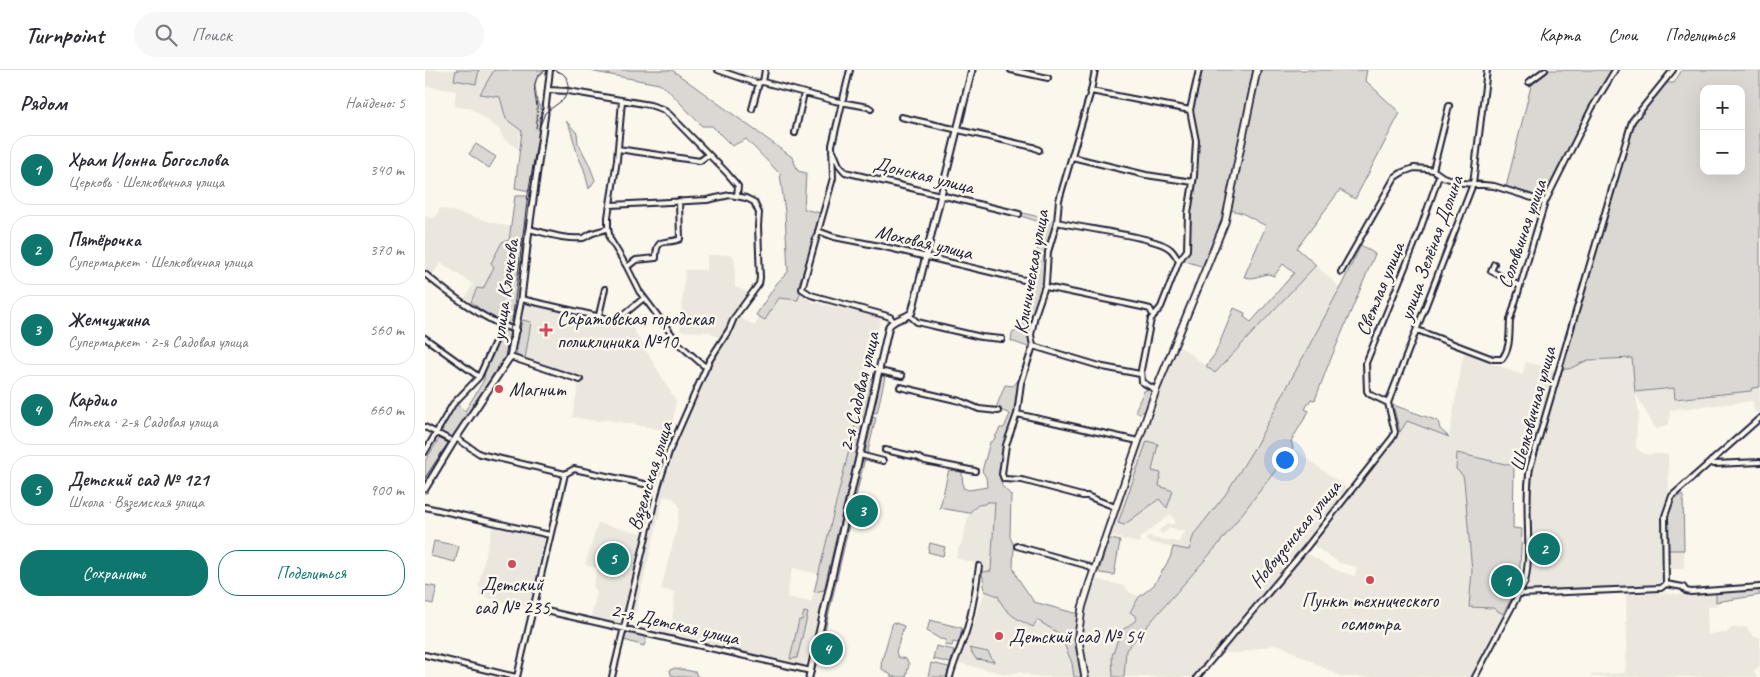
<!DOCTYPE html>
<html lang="ru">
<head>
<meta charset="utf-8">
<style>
	:root { --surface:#fff; --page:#f7f7f7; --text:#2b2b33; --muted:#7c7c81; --line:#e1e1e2; --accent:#0f766e }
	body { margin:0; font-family:Caveat,sans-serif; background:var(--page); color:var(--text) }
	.controls { position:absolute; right:15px; top:15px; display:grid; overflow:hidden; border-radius:10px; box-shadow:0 5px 20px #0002 }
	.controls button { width:45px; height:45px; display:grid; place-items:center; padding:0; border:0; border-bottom:1px solid var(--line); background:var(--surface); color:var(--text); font:25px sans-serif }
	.you { position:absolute; left:859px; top:389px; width:18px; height:18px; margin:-12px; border:4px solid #fff; border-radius:50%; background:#1a73e8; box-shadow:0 0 0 8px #1a73e833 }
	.badge { display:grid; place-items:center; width:32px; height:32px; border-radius:50%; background:var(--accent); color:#fff; font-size:16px; font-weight:700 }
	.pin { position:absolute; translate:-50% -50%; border:2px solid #fff; box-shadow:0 1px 5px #0006 }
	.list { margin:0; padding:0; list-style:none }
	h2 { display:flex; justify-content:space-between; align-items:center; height:65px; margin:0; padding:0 20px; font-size:21px }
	h2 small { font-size:16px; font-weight:400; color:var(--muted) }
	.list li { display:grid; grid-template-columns:32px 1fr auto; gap:15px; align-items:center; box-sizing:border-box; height:70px; margin:0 10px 10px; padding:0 10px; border:1px solid var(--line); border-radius:20px }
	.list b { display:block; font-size:19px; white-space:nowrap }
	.list p { margin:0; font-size:16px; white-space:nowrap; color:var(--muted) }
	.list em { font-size:16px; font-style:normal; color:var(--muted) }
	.actions { display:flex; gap:10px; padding:15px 20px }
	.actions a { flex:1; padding:11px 0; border:1px solid var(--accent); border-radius:20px; text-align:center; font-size:18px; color:var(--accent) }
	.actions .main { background:var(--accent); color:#fff }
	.icon { flex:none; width:28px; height:28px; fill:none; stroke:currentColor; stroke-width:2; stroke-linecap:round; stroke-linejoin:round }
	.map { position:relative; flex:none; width:1335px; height:607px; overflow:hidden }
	header { display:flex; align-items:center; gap:30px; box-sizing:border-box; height:70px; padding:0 25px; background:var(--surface); border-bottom:1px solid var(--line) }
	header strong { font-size:24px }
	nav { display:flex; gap:28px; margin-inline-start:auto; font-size:18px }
	.search { width:350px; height:45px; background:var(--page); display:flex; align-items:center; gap:12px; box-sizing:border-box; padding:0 18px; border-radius:28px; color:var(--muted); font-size:19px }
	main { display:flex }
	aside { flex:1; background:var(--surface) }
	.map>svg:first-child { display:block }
	.built { fill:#ebe7df; fill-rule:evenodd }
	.green { fill:#dbd8d3; stroke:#7e7d87; fill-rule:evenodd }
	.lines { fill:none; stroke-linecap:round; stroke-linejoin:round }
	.minor-casing { stroke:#22223b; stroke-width:8 }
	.tertiary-casing { stroke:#22223b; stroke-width:9 }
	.secondary-casing { stroke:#22223b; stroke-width:9 }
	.minor { stroke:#fbf7ec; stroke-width:4 }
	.tertiary { stroke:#fbf7ec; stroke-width:5 }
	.secondary { stroke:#fbf7ec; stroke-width:5.5 }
	.tram { stroke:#22223b; stroke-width:1 }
	.poi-dot { fill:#d1495b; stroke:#fbf7ec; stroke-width:2 }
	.labels { text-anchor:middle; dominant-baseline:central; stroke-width:5; stroke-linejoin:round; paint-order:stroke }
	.street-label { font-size:20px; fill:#22223b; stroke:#fbf7ec }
	.poi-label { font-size:20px; fill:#22223b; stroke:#fbf7ec; text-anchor:start }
</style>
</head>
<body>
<header>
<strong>Turnpoint</strong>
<div class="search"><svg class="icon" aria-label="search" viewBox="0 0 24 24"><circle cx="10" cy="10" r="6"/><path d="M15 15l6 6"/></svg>Поиск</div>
<nav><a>Карта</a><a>Слои</a><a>Поделиться</a></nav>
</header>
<main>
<aside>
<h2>Рядом<small>Найдено: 5</small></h2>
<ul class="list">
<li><span class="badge">1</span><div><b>Храм Ионна Богослова</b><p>Церковь · Шелковичная улица</p></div><em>340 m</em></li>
<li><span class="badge">2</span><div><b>Пятёрочка</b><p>Супермаркет · Шелковичная улица</p></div><em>370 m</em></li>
<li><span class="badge">3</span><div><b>Жемчужина</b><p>Супермаркет · 2-я Садовая улица</p></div><em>560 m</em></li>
<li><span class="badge">4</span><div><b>Кардио</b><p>Аптека · 2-я Садовая улица</p></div><em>660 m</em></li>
<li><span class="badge">5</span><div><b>Детский сад № 121</b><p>Школа · Вяземская улица</p></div><em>900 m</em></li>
</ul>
<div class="actions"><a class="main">Сохранить</a><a>Поделиться</a></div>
</aside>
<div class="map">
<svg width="1335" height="607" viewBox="0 0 1335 607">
	<rect width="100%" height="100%" fill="#fbf7ec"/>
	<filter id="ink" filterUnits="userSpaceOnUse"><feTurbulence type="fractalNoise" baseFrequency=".02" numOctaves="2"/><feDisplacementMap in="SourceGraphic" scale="10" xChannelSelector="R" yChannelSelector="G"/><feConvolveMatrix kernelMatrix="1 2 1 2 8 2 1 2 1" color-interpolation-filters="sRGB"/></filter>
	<g filter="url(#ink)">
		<path class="built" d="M0,0H104L93,79L78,68L74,59L44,37L39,38L29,36L31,21L0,16Z
			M15,138L85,157L72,251L40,228L48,214L16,193L7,205L0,201V147L10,148Z
			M282,185H307L310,189V217L325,223L306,246L296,269L285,262L255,261L260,200H282Z
			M891,195L915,218L831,375L800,425L769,464L764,481L723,472L721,467L726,466L727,468L754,472L757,464H760V461L745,458L737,464L734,460L743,454H749L750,450L746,444L715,468L714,473L684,466L735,321L753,277L760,280L790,303Z
			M375,223L388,232L455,247L456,249L393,504L368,498L364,513L362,527L386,532L389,522L399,520L381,594L376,596L210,555L206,550V545L236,417L246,383L249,384L267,336L286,292L306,261L313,246L330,256L334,247L340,250L354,228L373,230ZM239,426L248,428L255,437L251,461L236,519L250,522L246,561L208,552Z
			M106,233L189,251L199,249L203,250L251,331L245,368L234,359L183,350L172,351L147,347L155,307L91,285L99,240L101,234Z
			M1040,282L1097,305L1101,292L1130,299L1109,369L1102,367L1094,396L1038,406L1047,501L1045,537L1068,538L1078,544L1046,607H917L853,574L813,583H800L799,581L881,483L911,500L929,506L932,497L915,493L887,475L982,351L1024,367L1038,286Z
			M1207,288L1210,322L1249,318L1250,329L1326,321V318L1335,317V345L1329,341L1328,331L1245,340L1244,354L1231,360L1211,324L1214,346L1212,354L1211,378L1219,384H1243L1244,426L1238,447L1237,512L1204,518L1107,520L1103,518V512L1106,496V410L1108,399L1136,299H1144L1163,290Z
			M868,378L923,419L769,607H662L656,575V566L661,539L669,509L700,516L703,521L714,527L705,541L712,546L710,551L696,561L690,579L701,580L793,475Z
			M562,432H570L566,502H557L552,494L531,488L533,479L537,473L544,443L553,435L560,434Z
			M173,453L219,464L198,551L194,553L166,547L172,522L168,516L173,498L160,495Z
			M68,454L118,466L120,468L104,538L54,526L56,518L53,517Z
			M1243,480H1259V499H1243Z
			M560,521L573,526L635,564L647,593L649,607H611L595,602L578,605L576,603L534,593L537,580L541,576Z
			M1228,523L1265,525L1291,523V536L1282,537L1283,564L1302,563V561H1305V558L1321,557L1329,567H1335V596L1328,601L1332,606L1331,607H1166V605L1200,603L1202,579L1201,524Z"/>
		<path class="green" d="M31,0H54L51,14L29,10Z
			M69,0H121L112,8L110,15L112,31L118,43L108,113L104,121L90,118L97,61L81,49L75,27L55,24Z
			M165,0H247L367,87L373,101L381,103L379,139L395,143L392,160L374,214L375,223L373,230L354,228L340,250L331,245L352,213L363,202L360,142L355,104L321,69L307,76L287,56H277L242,19L234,14L170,2Z
			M776,0H828L798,150L779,197L757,190L765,176L766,137L771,107L772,75L767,38Z
			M834,0H942L940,10L975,43L930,129L915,120L872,178L891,195L790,303L781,296L790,284L809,238L820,243L819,247L826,252L869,203L858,194L849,206L843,204L827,208L819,207L841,156L817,143L806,140Z
			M1124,0H1188L1164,37L1120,124L1113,126L1081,117L1106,16Z
			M1257,0H1335V317L1327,318L1326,321L1250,329L1249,318L1210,322L1207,288L1163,290L1144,299H1136L1208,53L1240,13H1249ZM1279,19H1316V101H1279Z
			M141,51L152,63L153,73L164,94L170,110L164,119L159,99L153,86L145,58Z
			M51,74L71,87L64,98L44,84Z
			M90,126H101L105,130L90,249L87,255L85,256L83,252L77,253L72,252L46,232L52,218L58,219L69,197L66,193L77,172L84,170Z
			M594,142L630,151C622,172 623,192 620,213C616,237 601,251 606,278L586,271L587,263L596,259L607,220L603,212L604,210L610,207L614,192L610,191L618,153L596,146Z
			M936,175L950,184L902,298L890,330L886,329L880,339L884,341L866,371L868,378L793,475L701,580L699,607H688L687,586L696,561L710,551L712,547L705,542L714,527L729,515L745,488L748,477L764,480L769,464L800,425L831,375L915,218Z
			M97,250L106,252L100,289L91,285Z
			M80,260L87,264L88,270L84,286L25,372L0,412V391L18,363L16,358L31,334L40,341L59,310L60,301L76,262Z
			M456,306L460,307L452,343L448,342Z
			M597,306L589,346L580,375L575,404L577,416L586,425L585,467L589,476L588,497L592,507L609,532L653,544L650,575L656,607H649L647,593L635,564L612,550L608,557C593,550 578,542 573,526L560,521L557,502L566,501L570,432H562L560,434L553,435L544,443L515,438L524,399L537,402L538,418L544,420L562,417L561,407L557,401L565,372L568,371L575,358H579L585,344L571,338L580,315L588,316Z
			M442,307L447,310L448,312L399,520L389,522Z
			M723,319L727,323L720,341L715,343L710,341L719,321Z
			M968,335L1013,351L1015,359L1024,367L982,351L975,362Z
			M448,347L451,348L442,385L440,383Z
			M722,371L733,374L727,401L736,403L734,416L748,421L742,438L734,429L699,455L693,453Z
			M1032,383L1089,396L1088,458L1097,459L1094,515L1078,544L1068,538L1044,537L1047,501L1039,411L1038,406L1031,399Z
			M440,388L429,435L427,431L435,395Z
			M1256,425L1258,426L1259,480H1243V445L1249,429Z
			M423,446L426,447L399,565H395Z
			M686,469L695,471L689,505L675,503L674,501L683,471Z
			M9,471L34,476L30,492L6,486Z
			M505,473L520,477L518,486L503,482Z
			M0,515L12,517L8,534L0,532Z
			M1333,520L1335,525L1291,532V523Z
			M379,542L383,543L372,588L365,589L374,550H377Z
			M505,550L537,558L534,573L528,572L527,576L520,575L521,570L515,569L502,561Z
			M468,552L479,556L471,582L473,587L481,589L484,594L481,607H466V605L457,599L456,594Z
			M206,563L219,566L221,570L219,576L199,570L201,564Z
			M511,576L529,580L526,593L508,589Z
			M544,578L563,582L569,592L551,589Z
			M506,593L524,597L522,607H503Z
			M250,598L270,602L273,607H254L246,605L245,600Z"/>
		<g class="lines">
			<defs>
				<path id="minor" d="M293,0L331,13L338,12L410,31L443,37L446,39
					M425,0L407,75L408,108L377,219L386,225L459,245L465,247L468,251
					M586,0L623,8
					M670,0L666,21L634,130L632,152L623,182L621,213L610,245L606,265L608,276L596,313L592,344L581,375L577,404L579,409L597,410L657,426H662L690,437
					M338,12L340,0
					M1104,12L1120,0
					M123,20L143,21L225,35L237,39L244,44L301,102L313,116L312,126
					M666,21L765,40
					M197,31L192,90L183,147V158L185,169L202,197L214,221L254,274L278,295L282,297
					M327,39L334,13
					M120,43L125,0
					M476,47L608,77L614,80
					M370,63L379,23
					M193,79L275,91L283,85
					M407,82L409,83L414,95L420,102L594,144
					M647,87L721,105L768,112
					M1008,100L1024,36
					M186,135L282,130L305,125L321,128L329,132L334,143L333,156L335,208L334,214L309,248L304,260L284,291L244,382L233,417L187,607
					M632,152C654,158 733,167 745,179C749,182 751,187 754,191
					M104,159C121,163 140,170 158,168C162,167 164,164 168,163C173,161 178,161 183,158
					M393,161L409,167L460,177L599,210
					M1069,194L1066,201L1095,216
					M202,197L211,190L231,188C231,165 242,175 255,169L254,131
					M916,202L970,107L978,102L989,98L1002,99L1008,100L1018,107L1038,113L1069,116L1120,132
					M0,204C21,222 66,255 92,260
					M621,217L717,237L725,239L728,245
					M96,229L189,250L197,246L219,228
					M174,245L180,219
					M484,245L492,252L556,267L577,269
					M992,260L1068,289H1077C1086,277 1084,264 1085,250L1120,132L1167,38L1190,0
					M0,268L54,307
					M608,276L678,297L715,304
					M85,287L155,310
					M454,301L477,306
					M475,317L535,331L554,339L573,341
					M731,320L717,312L716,300L726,249L736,237L754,191L762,180L763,143L769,106L771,71L765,40L774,0
					M963,333L1048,114L1062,0
					M963,333L944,324L942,321L941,293L994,163L1014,106
					M592,344L713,371
					M0,357L29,372
					M31,368L55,384L140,404L149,399L233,417
					M460,380L492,387L500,391L550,401
					M0,382L28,334L54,307L77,256
					M435,385L458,391
					M1286,391L1289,394L1335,392
					M0,437L125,465
					M592,476L660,495L669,500
					M1241,514L1240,446L1247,426L1335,348
					M1241,514L1258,517L1261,521L1266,522L1335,517
					M1095,524L1236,518L1241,514
					M108,538L386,601
					M0,585L91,607
					M92,607L140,404
					M525,607C529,591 536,577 541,562C548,540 551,518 554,496
					M772,607L881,478L968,367L970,362L963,333
					M1050,607L1100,512C1108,475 1098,436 1105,398L1207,51L1248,0"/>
				<path id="tertiary" d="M0,419L31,368L85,287L96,229L104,159L120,43
					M384,607L464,256C470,248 481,249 487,242L547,0"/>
				<path id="secondary" d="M660,607L653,566L657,538L665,512L731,320L800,152L832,0"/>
			</defs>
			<use href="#minor" class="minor-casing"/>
			<use href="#tertiary" class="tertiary-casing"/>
			<use href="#secondary" class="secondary-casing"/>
			<use href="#minor" class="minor"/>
			<use href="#tertiary" class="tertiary"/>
			<use href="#secondary" class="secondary"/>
			<path class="tram" d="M111,58C112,51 113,44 112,37C110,22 105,9 120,0
				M0,408L80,287L88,245L103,124L115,56L120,43L139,29L143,21V14L141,7L137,3L128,0"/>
		</g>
	</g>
	<g class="poi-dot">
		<path d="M118.5 252.5h5v5h5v5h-5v5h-5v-5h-5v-5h5z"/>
		<circle cx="74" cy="319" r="5"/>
		<circle cx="87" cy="494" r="5"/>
		<circle cx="945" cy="510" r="5"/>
		<circle cx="574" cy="566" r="5"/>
	</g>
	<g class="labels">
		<g class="street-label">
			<text transform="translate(499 105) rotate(14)">Донская улица</text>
			<text transform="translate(1097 164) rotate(-71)">Соловьиная улица</text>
			<text transform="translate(499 172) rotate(13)">Моховая улица</text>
			<text transform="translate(1006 178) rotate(-70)">улица Зелёная Долина</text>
			<text transform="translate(606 202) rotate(-80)">Клиническая улица</text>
			<text transform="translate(955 219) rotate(-68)">Светлая улица</text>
			<text transform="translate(80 220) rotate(-82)">улица Клочкова</text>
			<text transform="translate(434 322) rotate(-77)">2-я Садовая улица</text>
			<text transform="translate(1108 339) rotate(-75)">Шелковичная улица</text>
			<text transform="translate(225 406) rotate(-73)">Вяземская улица</text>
			<text transform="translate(870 464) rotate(-51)">Новоузенская улица</text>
			<text transform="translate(250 554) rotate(13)">2-я Детская улица</text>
		</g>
		<g class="poi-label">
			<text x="132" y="248">Саратовская городская<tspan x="132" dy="23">поликлиника №10</tspan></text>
			<text x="84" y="319">Магнит</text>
			<text x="87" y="514" text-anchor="middle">Детский<tspan x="87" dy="23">сад № 235</tspan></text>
			<text x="945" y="530" text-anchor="middle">Пункт технического<tspan x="945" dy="23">осмотра</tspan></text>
			<text x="584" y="566">Детский сад № 54</text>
		</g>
	</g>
</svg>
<div class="controls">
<button>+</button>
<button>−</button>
</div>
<div class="you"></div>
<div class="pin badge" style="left:1082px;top:511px">1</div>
<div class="pin badge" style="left:1119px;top:479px">2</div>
<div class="pin badge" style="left:437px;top:441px">3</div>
<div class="pin badge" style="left:402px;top:579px">4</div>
<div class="pin badge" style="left:188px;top:489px">5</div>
</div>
</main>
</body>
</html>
